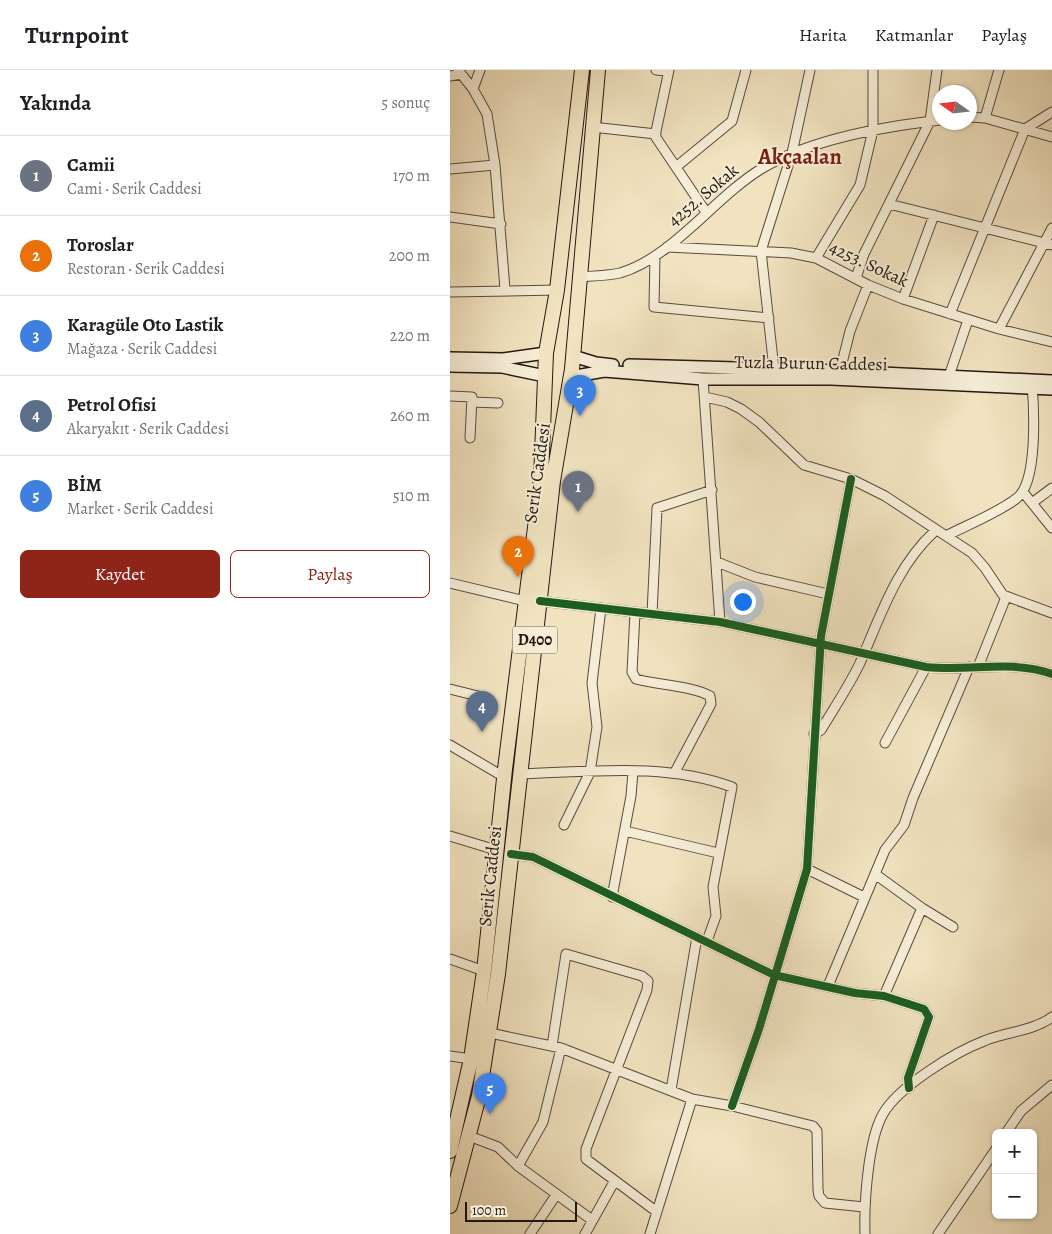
<!DOCTYPE html>
<html lang="tr">
<head>
<meta charset="utf-8">
<style>
	:root { --surface:#fff; --page:#f6f6f6; --text:#202124; --muted:#757577; --line:#e0e0e0; --accent:#8f2418 }
	body { margin:0; font-family:Alegreya,serif; background:var(--page); color:var(--text) }
	.controls { position:absolute; right:15px; bottom:15px; display:grid; overflow:hidden; border-radius:8px; box-shadow:0 1px 4px #0004 }
	.controls button { width:45px; height:45px; display:grid; place-items:center; padding:0; border:0; border-bottom:1px solid var(--line); background:var(--surface); color:var(--text); font:25px sans-serif }
	.compass { position:absolute; left:482px; top:15px; width:45px; height:45px; border-radius:50%; background:var(--surface); box-shadow:0 1px 4px #0004; rotate:284deg }
	.scale { position:absolute; left:15px; bottom:12px; width:112px; box-sizing:border-box; padding-left:5px; border:2px solid #251811; border-top:0; font-size:14px; line-height:18px; white-space:nowrap; color:#251811; -webkit-text-stroke:4px #f6edd6; paint-order:stroke }
	.you { position:absolute; left:292px; top:531px; width:18px; height:18px; margin:-12px; border:4px solid #fff; border-radius:50%; background:#1a73e8; box-shadow:0 0 0 8px #1a73e833 }
	.badge { display:grid; place-items:center; width:32px; height:32px; border-radius:50%; background:var(--accent); color:#fff; font-size:16px; font-weight:700 }
	.pin { position:absolute; translate:-50% -41px; filter:drop-shadow(0 1px 2px #0008) }
	.pin::after { content:''; position:absolute; top:26px; width:18px; height:15px; background:inherit; clip-path:polygon(0 0,100% 0,50% 100%) }
	.list { margin:0; padding:0; list-style:none }
	h2 { display:flex; justify-content:space-between; align-items:center; height:65px; margin:0; padding:0 20px; font-size:21px }
	h2 small { font-size:16px; font-weight:400; color:var(--muted) }
	.list li { display:grid; grid-template-columns:32px 1fr auto; gap:15px; align-items:center; box-sizing:border-box; height:80px; padding:0 20px; border-top:1px solid var(--line) }
	.list b { display:block; font-size:19px; white-space:nowrap }
	.list p { margin:0; font-size:16px; white-space:nowrap; color:var(--muted) }
	.list em { font-size:16px; font-style:normal; color:var(--muted) }
	.actions { display:flex; gap:10px; padding:15px 20px }
	.actions a { flex:1; padding:11px 0; border:1px solid var(--accent); border-radius:8px; text-align:center; font-size:18px; color:var(--accent) }
	.actions .main { background:var(--accent); color:#fff }
	.map { position:relative; flex:none; width:602px; height:1164px; overflow:hidden }
	header { display:flex; align-items:center; gap:30px; box-sizing:border-box; height:70px; padding:0 25px; background:var(--surface); border-bottom:1px solid var(--line) }
	header strong { font-size:24px }
	nav { display:flex; gap:28px; margin-inline-start:auto; font-size:18px }
	main { display:flex }
	aside { flex:1; background:var(--surface) }
	.map>svg:first-child { display:block }
	.lines { fill:none; stroke-linecap:round; stroke-linejoin:round }
	.minor-casing { stroke:#584b3d; stroke-width:11 }
	.secondary-casing { stroke:#251811; stroke-width:14 }
	.trunk-casing { stroke:#251811; stroke-width:16 }
	.minor { stroke:#f6edd6; stroke-width:9 }
	.secondary { stroke:#f6edd6; stroke-width:11 }
	.trunk { stroke:#f1e3c0; stroke-width:14 }
	.cycleway-casing { stroke:#f6edd6; stroke-width:11 }
	.cycleway { stroke:#1b5e20; stroke-width:8 }
	.labels { text-anchor:middle; dominant-baseline:central; stroke-width:4; stroke-linejoin:round; paint-order:stroke }
	.shield { fill:#f6edd6; stroke:#64584c; stroke-width:1 }
	.shield-label { font-size:16px; font-weight:bold; fill:#251811 }
	.street-label { font-size:18px; fill:#251811; stroke:#f6edd6 }
	.district-label { font-size:22px; font-weight:bold; fill:#7a1f14; stroke:#f6edd6 }
</style>
</head>
<body>
<header>
<strong>Turnpoint</strong>
<nav><a>Harita</a><a>Katmanlar</a><a>Paylaş</a></nav>
</header>
<main>
<aside>
<h2>Yakında<small>5 sonuç</small></h2>
<ul class="list">
<li><span class="badge" style="background:#6b7280">1</span><div><b>Camii</b><p>Cami · Serik Caddesi</p></div><em>170 m</em></li>
<li><span class="badge" style="background:#e8710a">2</span><div><b>Toroslar</b><p>Restoran · Serik Caddesi</p></div><em>200 m</em></li>
<li><span class="badge" style="background:#3f7fe0">3</span><div><b>Karagüle Oto Lastik</b><p>Mağaza · Serik Caddesi</p></div><em>220 m</em></li>
<li><span class="badge" style="background:#5c6f8a">4</span><div><b>Petrol Ofisi</b><p>Akaryakıt · Serik Caddesi</p></div><em>260 m</em></li>
<li><span class="badge" style="background:#3f7fe0">5</span><div><b>BİM</b><p>Market · Serik Caddesi</p></div><em>510 m</em></li>
</ul>
<div class="actions"><a class="main">Kaydet</a><a>Paylaş</a></div>
</aside>
<div class="map">
<svg width="602" height="1164" viewBox="0 0 602 1164">
	<rect width="100%" height="100%" fill="#f1e3c0"/>
	<filter id="stains"><feTurbulence type="fractalNoise" baseFrequency=".004" numOctaves="4"/><feColorMatrix values="0 0 0 0 .2 0 0 0 0 .09 0 0 0 0 .02 0 0 0 .5 -.17"/></filter>
	<radialGradient id="worn" r=".72"><stop offset=".6" stop-color="#630" stop-opacity="0"/><stop offset="1" stop-color="#630" stop-opacity=".3"/></radialGradient>
	<g class="lines">
		<defs>
			<path id="minor" d="M8,0L23,19L37,44L45,95L55,219
				M206,0L218,1
				M219,0L205,66L256,142
				M0,6L11,4
				M23,19L30,0
				M520,47L535,48L602,67
				M535,48L549,0
				M142,57L206,64
				M226,97L282,51L296,0
				M0,99L45,95
				M439,134L602,175
				M0,147L51,154
				M217,177L341,183L366,188L418,215L453,229L549,259L602,272
				M205,186L204,237L319,248
				M366,188L410,115L423,60V0
				M128,207C142,206 157,206 170,203C222,188 264,128 311,99C361,69 432,57 490,50
				M406,208L414,184L480,51L487,0
				M0,222L107,220
				M453,229L484,145
				M500,244L575,59L602,42
				M549,259L602,158
				M324,299L311,181L342,83L360,0
				M390,301L400,261L418,215
				M499,306L518,250
				M253,309L270,552
				M0,326L22,327L20,368
				M255,327L277,332L291,339L309,352L354,395L401,409L435,426L522,483L535,498L553,525L602,543
				M22,332L48,333
				M573,422L602,458
				M582,433L602,418
				M496,466C517,455 550,442 567,428C588,412 584,338 582,313
				M267,492L305,507L378,524
				M0,513L75,531
				M90,531L270,552L476,597C520,602 560,589 602,604
				M185,543L182,602L186,609C208,615 243,616 260,626L261,634L225,702
				M202,544L207,438L262,420
				M528,597L556,527
				M0,619L32,627
				M364,664L371,660C384,638 399,616 410,593C430,547 447,495 485,461
				M435,673L476,597
				M0,675L54,707
				M70,704C140,702 215,692 282,717L263,817L266,846L257,871
				M114,755L140,702L147,657L142,613L151,538
				M175,761L268,783
				M0,766L46,780
				M61,784L83,787L324,905L405,923L434,926L474,939L479,947L458,1008L459,1018
				M357,799L414,827
				M425,804L472,838L503,857
				M162,827L181,726L183,702
				M0,889L34,901
				M378,916L435,780L454,755L463,728L519,597
				M434,926L472,838
				M40,963L111,978L242,1029L282,1036L363,1056L367,1061L368,1120L369,1126L375,1133L414,1137
				M102,976L116,884L192,906L198,911L197,920L136,1079V1089L207,1142
				M0,986L21,989
				M221,1020L247,867
				M282,1036L309,959L357,799L371,566L401,409
				M556,1063L571,1041L602,1015
				M19,1066L48,1077L68,1096L142,1150
				M68,1096L93,1052L111,978
				M80,1164L106,1125
				M135,1164L164,1112
				M200,1164L242,1029
				M415,1164C414,1133 418,1070 433,1044C448,1017 505,982 534,971C555,962 584,961 602,947
				M488,1164L546,1079"/>
			<path id="secondary" d="M123,286L146,293L163,295
				M0,288L53,289L96,283
				M179,295L390,301L602,311
				M0,296L52,297L95,306
				M121,307L154,301L253,309H381L602,319"/>
			<path id="trunk" d="M0,1081L21,989L34,901L55,699L91,409L96,283L107,220L132,0
				M0,1136L29,1026L48,904L103,411L122,299L148,0"/>
		</defs>
		<use href="#minor" class="minor-casing"/>
		<use href="#secondary" class="secondary-casing"/>
		<use href="#trunk" class="trunk-casing"/>
		<use href="#minor" class="minor"/>
		<use href="#secondary" class="secondary"/>
		<use href="#trunk" class="trunk"/>
		<defs>
			<path id="cycleway" d="M90,531L270,552L476,597C520,602 560,589 602,604
				M61,784L83,787L324,905L405,923L434,926L474,939L479,947L458,1008L459,1018
				M282,1036L309,959L357,799L371,566L401,409"/>
		</defs>
		<use href="#cycleway" class="cycleway-casing"/>
		<use href="#cycleway" class="cycleway"/>
	</g>
	<g class="labels">
		<rect class="shield" x="62.5" y="556.5" width="45" height="27" rx="4"/>
		<g class="shield-label">
			<text x="85" y="570">D400</text>
		</g>
		<g class="street-label">
			<text transform="translate(253 125) rotate(-40)">4252. Sokak</text>
			<text transform="translate(419 194) rotate(25)">4253. Sokak</text>
			<text transform="translate(361 293) rotate(1)">Tuzla Burun Caddesi</text>
			<text transform="translate(87 403) rotate(-82)">Serik Caddesi</text>
			<text transform="translate(40 806) rotate(-84)">Serik Caddesi</text>
		</g>
		<g class="district-label">
			<text x="350" y="87">Akçaalan</text>
		</g>
	</g>
	<rect width="100%" height="100%" filter="url(#stains)"/>
	<rect width="100%" height="100%" fill="url(#worn)"/>
</svg>
<div class="controls">
<button>+</button>
<button>−</button>
</div>
<svg class="compass" viewBox="-18 -18 36 36"><path d="M0-13l5 13h-10z" fill="#e53935"/><path d="M0 13l5-13h-10z" fill="#757577"/></svg>
<div class="scale">100 m</div>
<div class="you"></div>
<div class="pin badge" style="left:128px;top:442px;background:#6b7280">1</div>
<div class="pin badge" style="left:68px;top:507px;background:#e8710a">2</div>
<div class="pin badge" style="left:130px;top:346px;background:#3f7fe0">3</div>
<div class="pin badge" style="left:32px;top:662px;background:#5c6f8a">4</div>
<div class="pin badge" style="left:40px;top:1044px;background:#3f7fe0">5</div>
</div>
</main>
</body>
</html>
